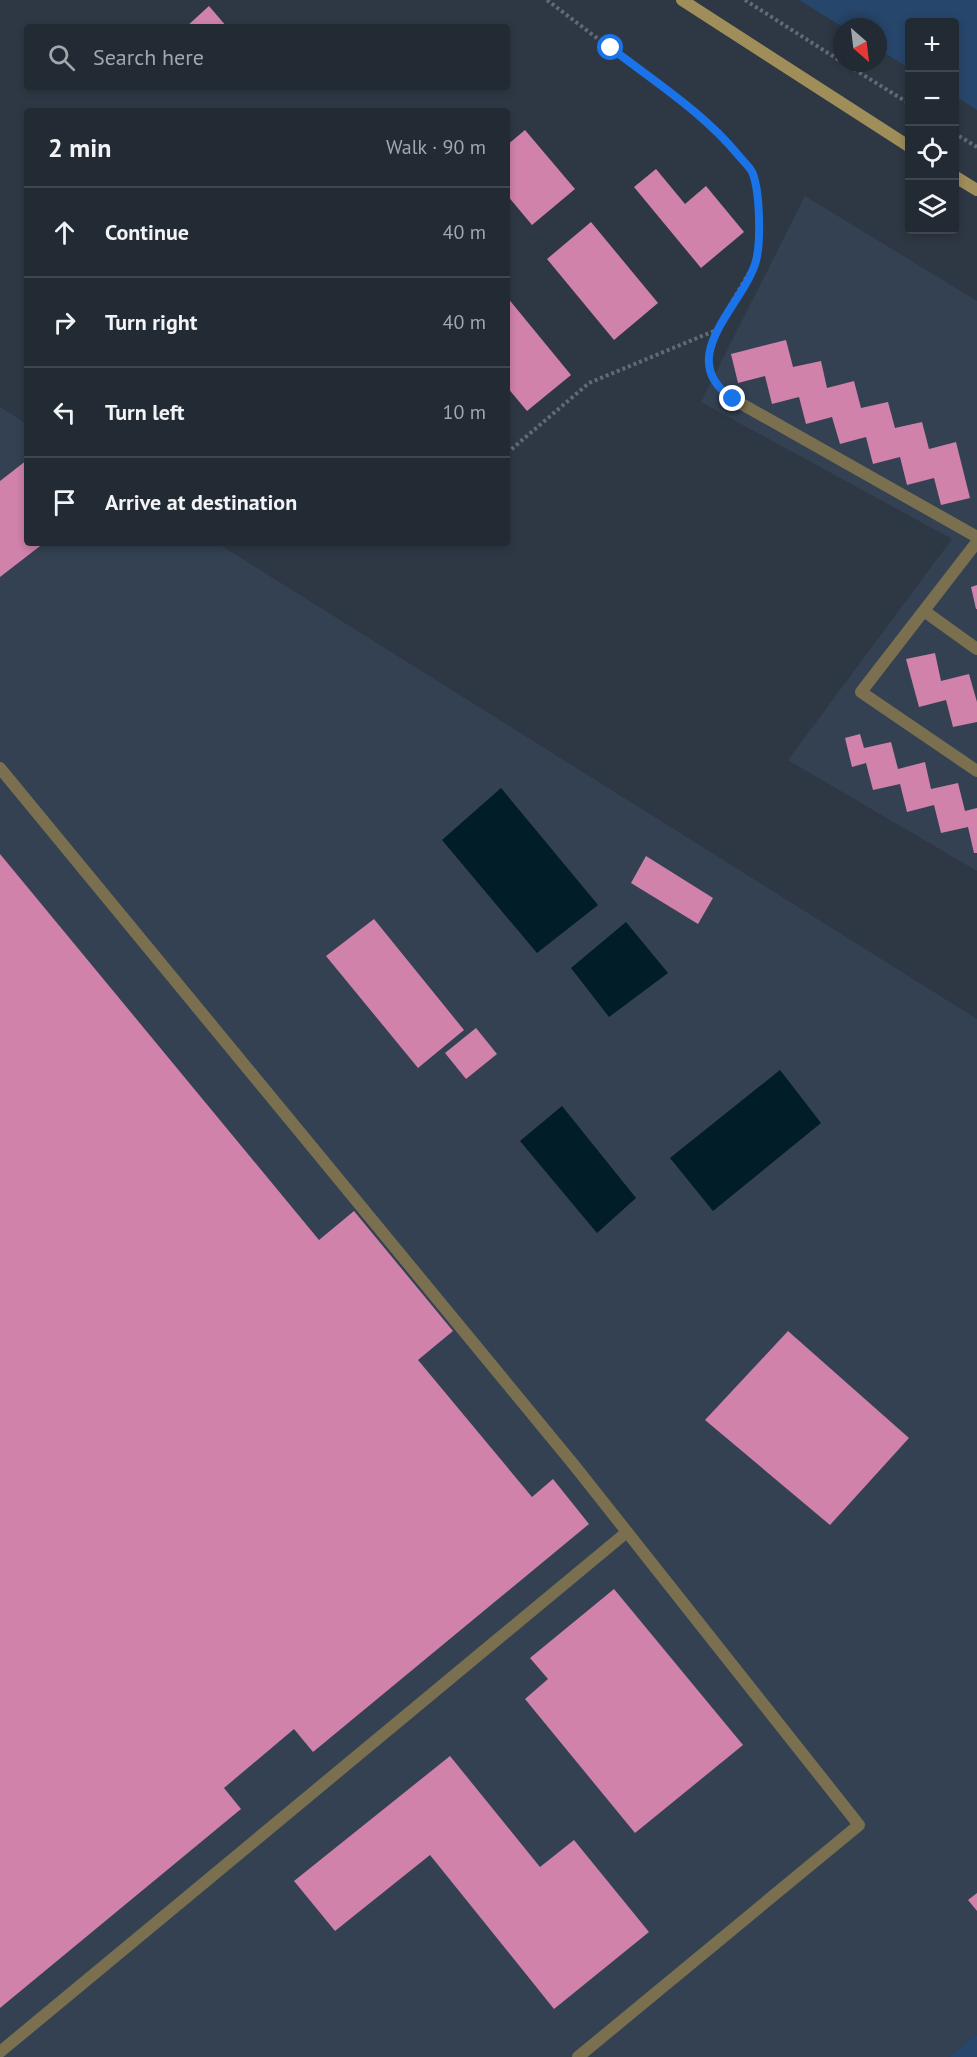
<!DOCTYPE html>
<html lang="en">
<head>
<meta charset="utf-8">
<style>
	:root { --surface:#222a33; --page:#2e363f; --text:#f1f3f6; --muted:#a2a7ac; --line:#3f464e }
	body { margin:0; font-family:"PT Sans",sans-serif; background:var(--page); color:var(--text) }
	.controls { position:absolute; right:18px; top:18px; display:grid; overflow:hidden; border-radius:6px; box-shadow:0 3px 9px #0003 }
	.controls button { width:54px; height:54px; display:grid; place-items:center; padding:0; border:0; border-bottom:2px solid var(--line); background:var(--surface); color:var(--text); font:30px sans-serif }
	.compass { position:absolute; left:833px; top:18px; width:54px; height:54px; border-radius:50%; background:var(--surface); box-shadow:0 3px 9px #0003; rotate:152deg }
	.stop { position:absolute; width:18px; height:18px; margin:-14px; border:4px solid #1a73e8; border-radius:50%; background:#fff }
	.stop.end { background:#1a73e8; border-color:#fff; box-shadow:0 2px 6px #0008 }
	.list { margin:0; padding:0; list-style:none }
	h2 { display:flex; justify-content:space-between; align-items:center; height:78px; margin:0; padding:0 24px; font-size:26px }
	h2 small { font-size:20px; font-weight:400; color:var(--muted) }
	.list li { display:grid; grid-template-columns:39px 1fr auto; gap:18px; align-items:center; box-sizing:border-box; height:90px; padding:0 24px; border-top:2px solid var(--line) }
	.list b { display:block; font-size:22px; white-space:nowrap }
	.list em { font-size:20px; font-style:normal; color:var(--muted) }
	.icon { flex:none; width:33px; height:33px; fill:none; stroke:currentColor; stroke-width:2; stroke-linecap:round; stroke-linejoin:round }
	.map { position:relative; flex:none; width:977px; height:2057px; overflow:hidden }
	.search { position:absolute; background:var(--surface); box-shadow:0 3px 9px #0003; left:24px; top:24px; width:486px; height:66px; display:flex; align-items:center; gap:15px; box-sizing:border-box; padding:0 21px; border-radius:6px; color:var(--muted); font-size:22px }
	.panel { position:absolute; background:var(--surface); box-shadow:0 3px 9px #0003; left:24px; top:108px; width:486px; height:438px; border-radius:6px }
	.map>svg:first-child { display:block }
	.built { fill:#334152 }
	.green { fill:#27466b }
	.water { fill:#001d28 }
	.building { fill:#d082ab }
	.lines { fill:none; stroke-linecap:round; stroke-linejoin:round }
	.path { stroke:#626b75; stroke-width:4; stroke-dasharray:3 3; stroke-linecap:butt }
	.lane { stroke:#7a6f4f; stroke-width:12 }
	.secondary { stroke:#9f8d5a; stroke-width:12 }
	.route { stroke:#1a73e8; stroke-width:8 }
</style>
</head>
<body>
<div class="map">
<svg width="977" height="2057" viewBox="0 0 977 2057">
	<rect width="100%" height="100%" fill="#2e3844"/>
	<path class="built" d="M805,196L977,301V871L788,760L952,539L701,402Z
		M0,407L27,424V543H217L977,1019V2034L949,2057H0Z"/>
	<path class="green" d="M799,0H977V110L955,96L954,22H910L909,68L878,49V27H843Z
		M977,2034V2057H949Z"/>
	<path class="water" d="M501,788L598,905L537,953L442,840Z
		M626,922L668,973L609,1017L571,968Z
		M780,1070L821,1123L713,1211L670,1158Z
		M562,1106L636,1198L597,1233L520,1141Z"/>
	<path class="building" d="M209,6L227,27H186Z
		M525,130L575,189L532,225L507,195V145Z
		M656,169L685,204L706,186L744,232L701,268L634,187Z
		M591,222L658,303L614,340L547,259Z
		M507,297L571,375L527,411L507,387Z
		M786,340L793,367L821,361L827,388L854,381L861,408L888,402L895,428L922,422L929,449L956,442L970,498L941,505L934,478L907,485L900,457L873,464L866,437L840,444L832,417L806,424L799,397L772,404L765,376L738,383L731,354Z
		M27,460V543H44L0,577V481Z
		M977,585V609H976L971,587Z
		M935,653L941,681L969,674L977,702V722L953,727L946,700L919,707L906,659Z
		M860,734L864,748L891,742L898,769L925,762L931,789L958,783L965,811L977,808V853H974L968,827L941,833L934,805L907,812L900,784L873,790L866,763L852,767L845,738Z
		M0,854L319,1240L354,1211L453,1331L418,1360L532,1497L553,1479L589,1524L313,1752L294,1729L224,1788L241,1809L0,2008Z
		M646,856L713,898L698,924L631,883Z
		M374,919L464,1030L418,1068L326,956Z
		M476,1028L497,1054L466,1079L445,1053Z
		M788,1331L909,1438L830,1525L705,1420Z
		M614,1589L743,1745L635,1833L525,1699L548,1679L530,1658Z
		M450,1756L540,1867L574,1840L649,1932L554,2009L430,1855L335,1931L294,1881Z
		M977,1893V1911L968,1900Z"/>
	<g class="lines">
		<path class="path" d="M547,0L719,131L753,173L759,212L756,261L715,331L708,362L717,386
			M745,0L842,62
			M844,63L910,104
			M954,133L977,147
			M507,453L589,383L714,331"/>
		<path class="lane" d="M733,399L977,537
			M977,542L861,692L977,771
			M924,611L977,649
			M0,768L574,1465L859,1825L578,2057
			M0,2052L627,1532"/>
		<path class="secondary" d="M682,0L910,147
			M954,176L977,190"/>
	</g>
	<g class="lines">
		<path class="route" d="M611,48C655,82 704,113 739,156C744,162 751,168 753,174C760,194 761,241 756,261C744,305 672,358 733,399"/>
	</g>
</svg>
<div class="controls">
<button>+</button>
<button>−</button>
<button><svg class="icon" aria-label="locate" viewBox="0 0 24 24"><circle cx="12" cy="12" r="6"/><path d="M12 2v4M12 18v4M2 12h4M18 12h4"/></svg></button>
<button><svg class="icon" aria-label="layers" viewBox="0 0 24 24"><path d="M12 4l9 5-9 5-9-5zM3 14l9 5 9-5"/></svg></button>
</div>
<svg class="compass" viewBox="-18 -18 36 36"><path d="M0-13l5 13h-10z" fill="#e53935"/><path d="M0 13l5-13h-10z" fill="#a2a7ac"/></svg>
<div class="stop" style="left:611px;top:48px"></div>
<div class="stop end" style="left:733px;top:399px"></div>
<div class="search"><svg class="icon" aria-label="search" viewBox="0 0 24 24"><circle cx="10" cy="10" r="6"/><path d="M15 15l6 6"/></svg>Search here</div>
<section class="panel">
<h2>2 min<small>Walk · 90 m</small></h2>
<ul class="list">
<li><svg class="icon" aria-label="ahead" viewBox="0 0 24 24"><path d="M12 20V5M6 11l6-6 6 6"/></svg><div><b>Continue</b></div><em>40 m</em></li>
<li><svg class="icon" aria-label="right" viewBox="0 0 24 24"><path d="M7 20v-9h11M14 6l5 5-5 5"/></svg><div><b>Turn right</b></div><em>40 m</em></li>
<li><svg class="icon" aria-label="left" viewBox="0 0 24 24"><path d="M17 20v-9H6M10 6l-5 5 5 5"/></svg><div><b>Turn left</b></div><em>10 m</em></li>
<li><svg class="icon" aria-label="arrive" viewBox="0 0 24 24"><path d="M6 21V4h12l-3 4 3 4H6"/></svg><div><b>Arrive at destination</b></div></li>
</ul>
</section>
</div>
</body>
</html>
